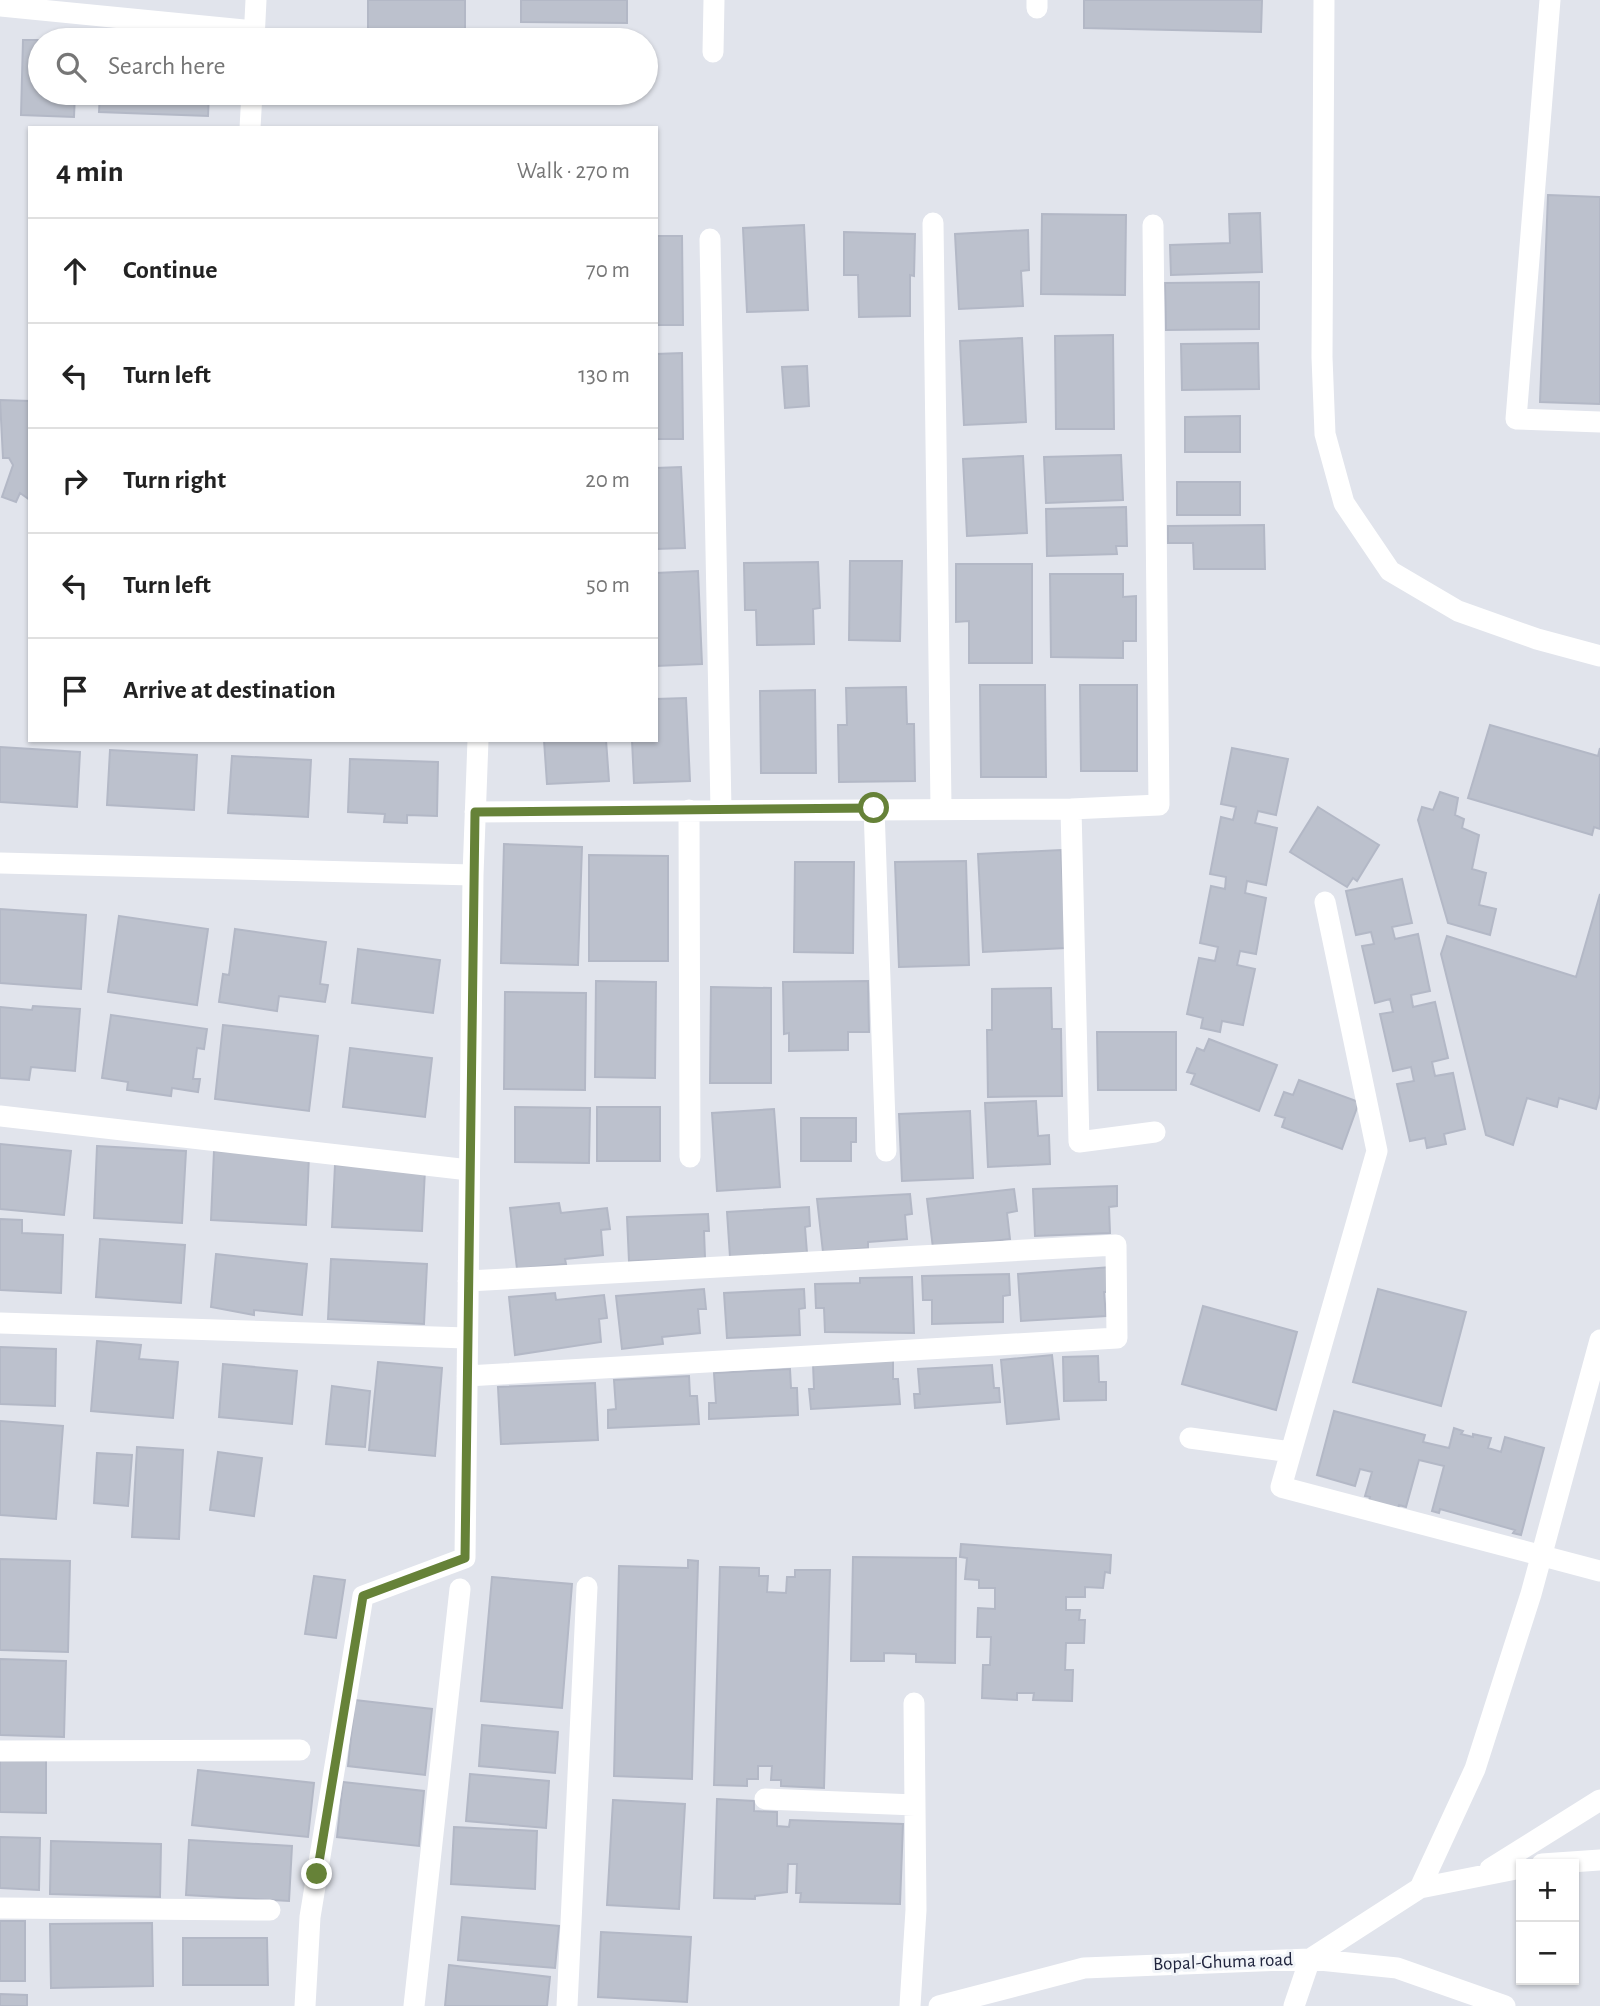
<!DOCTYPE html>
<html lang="en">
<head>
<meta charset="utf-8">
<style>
	:root { --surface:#fff; --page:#f6f6f6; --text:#222; --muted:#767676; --line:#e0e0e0 }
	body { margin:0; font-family:"Alegreya Sans",sans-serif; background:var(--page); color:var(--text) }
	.controls { position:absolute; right:21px; bottom:21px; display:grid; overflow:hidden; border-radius:0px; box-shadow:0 2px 5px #0004 }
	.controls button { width:63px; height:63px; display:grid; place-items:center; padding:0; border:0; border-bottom:2px solid var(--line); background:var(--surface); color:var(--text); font:35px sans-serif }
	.stop { position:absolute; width:21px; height:21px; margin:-16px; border:5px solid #668238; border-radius:50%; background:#fff }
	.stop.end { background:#668238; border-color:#fff; box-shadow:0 2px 7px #0008 }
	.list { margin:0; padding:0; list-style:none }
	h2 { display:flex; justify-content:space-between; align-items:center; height:91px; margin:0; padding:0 28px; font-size:30px }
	h2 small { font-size:23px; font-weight:400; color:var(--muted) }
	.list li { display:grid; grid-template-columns:46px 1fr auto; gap:21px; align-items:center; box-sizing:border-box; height:105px; padding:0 28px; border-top:2px solid var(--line) }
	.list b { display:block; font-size:26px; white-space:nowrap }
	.list em { font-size:23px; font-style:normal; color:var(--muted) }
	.icon { flex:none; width:38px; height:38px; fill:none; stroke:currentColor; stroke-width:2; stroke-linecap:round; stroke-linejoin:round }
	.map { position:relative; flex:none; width:1600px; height:2006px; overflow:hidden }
	.search { position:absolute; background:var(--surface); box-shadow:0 2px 5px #0004; left:28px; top:28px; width:630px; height:77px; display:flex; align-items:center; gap:18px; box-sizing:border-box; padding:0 24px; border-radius:38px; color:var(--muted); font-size:26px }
	.panel { position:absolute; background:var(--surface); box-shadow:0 2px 5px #0004; left:28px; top:126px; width:630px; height:616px; border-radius:0px }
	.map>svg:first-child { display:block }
	.building { fill:#bcc1cd; stroke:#b3b8c6; stroke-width:2 }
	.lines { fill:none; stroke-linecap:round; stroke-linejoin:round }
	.minor { stroke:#fff; stroke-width:21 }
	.route { stroke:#668238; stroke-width:9 }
	.labels { text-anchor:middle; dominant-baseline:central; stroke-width:6; stroke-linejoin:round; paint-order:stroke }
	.street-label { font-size:19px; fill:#20243d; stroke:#f1f4f8 }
</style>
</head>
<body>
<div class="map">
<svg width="1600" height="2006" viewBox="0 0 1600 2006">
	<rect width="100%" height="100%" fill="#e1e4ec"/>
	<path class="building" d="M368,0H465V38L368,37Z
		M521,0H627V23L521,22Z
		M1084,0H1262L1261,32L1084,28Z
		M23,40H42L40,93H75L74,117L21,115Z
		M100,93H209L208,116L99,112Z
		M1548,195L1600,197V404L1540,402Z
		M1260,213L1262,272L1171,275L1170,245L1230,243L1229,214Z
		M1042,214L1126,215L1125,295L1041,294Z
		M804,225L808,310L747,312L743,228Z
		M1028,230L1029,270L1021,271L1023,306L959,309L955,234Z
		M844,232L915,234L914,276L910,275V316L859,317L858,275H844Z
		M656,236H682L683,325H656Z
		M1259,282V329L1166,330L1165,283Z
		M1113,335L1114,429H1056L1055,336Z
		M1022,338L1026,422L964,425L960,341Z
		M1258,343L1259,389L1182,390L1181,344Z
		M682,353L683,439H656V354Z
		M807,366L809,406L785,408L782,367Z
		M0,400L30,401V500L20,493L16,502L2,497L13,465L9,458H3Z
		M1240,416V452H1185V417Z
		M1121,455L1123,500L1046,503L1044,457Z
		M1023,456L1027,533L967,536L963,459Z
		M681,467L685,548L656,549V468Z
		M1177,482H1240V515H1177Z
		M1126,507L1127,546H1116L1117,554L1047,556L1046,509Z
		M1264,525L1265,569H1194L1193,543H1168V526Z
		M850,561H902L900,641L849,640Z
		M818,562L820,608L813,609L814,644L757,645L756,610H745L744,563Z
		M956,564H1032V663H969V621L956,622Z
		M698,571L702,664L656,666V573Z
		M1050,574H1123V597L1136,596V641H1123V658L1051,657Z
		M980,685H1045L1046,777H981Z
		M1080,685H1137V771H1081Z
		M906,687L907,724H914L915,781L839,782L838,725H847L846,688Z
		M815,690L816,773H761L760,691Z
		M686,698L690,781L634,783L632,740H656V699Z
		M1490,725L1598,756L1600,748V829L1594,827L1592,835L1468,798Z
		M544,740H606L609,781L547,784Z
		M0,747L80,752L77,807L0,802Z
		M1232,748L1288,759L1276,815L1258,811L1255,823L1277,828L1266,885L1247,881L1245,893L1266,898L1256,954L1240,951L1237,965L1255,969L1243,1025L1222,1021L1220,1032L1201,1028L1203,1018L1187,1014L1199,958L1215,961L1218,947L1200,943L1211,886L1225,889L1226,877L1210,874L1221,817L1233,820L1236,807L1221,804Z
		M110,750L197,755L194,810L107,805Z
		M232,756L311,760L308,817L228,813Z
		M350,759L438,762L437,816L407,815V823L384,822L385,814L348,812Z
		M1440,792L1458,798L1455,815L1464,819L1462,828L1479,835L1472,869L1486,873L1479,905L1496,909L1490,935L1448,923L1418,820L1422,807L1433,810Z
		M1318,807L1379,845L1357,881L1353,878L1347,887L1290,852Z
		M504,844L582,847L578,965L501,963Z
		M1061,850L1066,948L983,952L978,854Z
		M589,855L668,856V961H589Z
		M966,861L969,965L899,967L895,862Z
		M795,862H854L853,953L794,952Z
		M1402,879L1412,923L1392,927L1395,939L1418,934L1430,991L1411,995L1413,1007L1435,1002L1448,1058L1432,1062L1435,1076L1453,1073L1465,1129L1444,1134L1446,1144L1427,1148L1425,1138L1410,1141L1397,1084L1414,1081L1411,1067L1393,1071L1380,1014L1393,1012L1390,999L1375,1003L1362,946L1374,944L1371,932L1356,935L1346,891Z
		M1600,894V1094L1596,1109L1559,1098L1557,1107L1527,1098L1513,1145L1486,1135L1441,954L1447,936L1576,977Z
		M0,909L86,915L81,989L0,983Z
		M119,916L208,929L197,1005L108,992Z
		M235,929L326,942L320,984L328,985L325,1002L279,996L277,1011L219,1002L223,974L229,975Z
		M358,949L440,960L433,1013L352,1003Z
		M596,981L656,982L655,1078L595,1077Z
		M868,981L869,1032H848V1050L789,1051V1033L784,1034L783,982Z
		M711,987L771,988V1083H710Z
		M1051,988L1052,1029H1061L1062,1096L988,1097L987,1030H992V989Z
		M505,992L586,993L585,1090L504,1089Z
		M33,1006L80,1009L75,1071L31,1067L29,1080L0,1078V1007L32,1010Z
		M111,1015L207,1029L204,1049L197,1048L193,1079H200L198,1092L172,1088L171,1096L127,1090L128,1082L102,1078Z
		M223,1025L318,1036L309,1111L215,1099Z
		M1097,1032H1176V1090H1098Z
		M1209,1039L1277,1065L1259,1111L1191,1084L1195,1074L1187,1072L1197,1048L1204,1051Z
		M350,1048L432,1058L425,1117L343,1107Z
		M1299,1080L1359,1102L1342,1149L1282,1127L1285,1118L1275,1115L1284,1092L1293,1095Z
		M1036,1101L1038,1136L1049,1135L1050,1164L988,1167L985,1103Z
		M515,1107L590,1108L589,1163L515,1162Z
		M597,1107H660V1161H597Z
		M774,1109L780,1187L717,1191L712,1113Z
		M970,1111L973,1178L902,1181L899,1114Z
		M801,1118H856V1142H851V1161H801Z
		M0,1144L71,1151L64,1215L0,1209Z
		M97,1146L186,1151L182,1223L94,1218Z
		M214,1151L309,1156L306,1225L211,1220Z
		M335,1165L425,1169L422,1231L332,1227Z
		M1117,1186V1206L1109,1207L1110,1233L1035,1236L1033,1189Z
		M1014,1189L1017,1211L1007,1213L1010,1239L933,1248L927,1199Z
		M910,1194L912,1214L905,1215L907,1239L868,1242V1248L823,1252L817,1199Z
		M559,1203L561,1213L607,1208L610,1229L601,1230L603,1255L565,1259L566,1264L517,1269L510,1208Z
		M809,1207L810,1226L805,1227L807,1253L730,1257L727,1212Z
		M708,1214L709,1231H704L705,1258L629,1261L627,1217Z
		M0,1219L22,1220V1233L63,1235L61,1293L0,1290Z
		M100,1239L185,1245L181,1303L96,1297Z
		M216,1254L307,1264L302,1315L254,1310V1315L211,1307Z
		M331,1259L427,1264L424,1324L328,1319Z
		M1111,1267L1113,1292H1104L1106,1316L1021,1321L1018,1274Z
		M1009,1274L1010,1295L1003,1296V1322L932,1324V1300H923L922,1276Z
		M912,1277L914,1333L825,1332L824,1308H816L815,1284L860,1283V1278Z
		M704,1289L706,1309H698L700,1333L662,1337L663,1344L622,1349L616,1296Z
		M804,1289L805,1308L799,1309L800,1335L727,1338L724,1293Z
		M1378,1289L1466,1312L1441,1406L1353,1382Z
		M555,1293L556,1300L604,1295L607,1318L599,1319L601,1342L515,1355L509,1297Z
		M1203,1306L1297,1332L1276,1410L1182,1384Z
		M97,1341L141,1345L139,1359L178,1362L173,1418L91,1411Z
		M0,1347L56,1349L55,1406L0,1404Z
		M1052,1355L1059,1419L1007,1424L1001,1360Z
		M1098,1356L1099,1382H1106V1400L1064,1401L1063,1357Z
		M893,1359V1379H898L900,1404L811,1409L809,1389H814L813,1363Z
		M378,1362L442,1368L435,1456L369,1450Z
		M223,1364L297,1371L292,1424L219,1417Z
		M992,1365L994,1388H999L1000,1402L915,1408L914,1394H920L918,1369Z
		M790,1369L791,1388H797L798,1415L709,1419V1403H716L714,1373Z
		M689,1376L690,1396H697L699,1424L608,1428V1410L616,1409L614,1380Z
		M595,1383L598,1440L501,1444L498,1387Z
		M332,1386L370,1391L365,1447L326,1444Z
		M1334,1411L1425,1435L1423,1442L1449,1448L1454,1428L1463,1431L1461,1434L1473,1437V1434L1491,1438L1488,1448L1501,1452L1505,1437L1544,1448L1521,1535L1513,1533L1515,1530L1440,1509L1439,1513L1432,1511L1444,1466L1419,1460L1406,1507L1399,1505L1396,1515L1367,1508L1370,1497L1365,1496L1372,1472L1360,1469L1355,1486L1317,1475Z
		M0,1421L63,1426L56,1519L0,1515Z
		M137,1447L183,1450L179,1539L132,1537Z
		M218,1452L262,1458L254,1516L210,1510Z
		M97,1453L132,1455L128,1506L94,1503Z
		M961,1544L1111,1555L1110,1573L1105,1572L1103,1588L1085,1587V1597H1066V1610H1080L1079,1620H1085L1084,1643H1066L1065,1670H1073L1072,1701L1033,1700L1034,1693H1017V1700L982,1698L983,1665H990L991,1637H977L978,1608L995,1609V1588H979V1580L965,1579L967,1558L960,1557Z
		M853,1557L956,1558L955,1663L916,1662V1654L884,1653V1661H851Z
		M0,1559L70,1561L68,1652L0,1650Z
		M688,1560L698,1561L692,1779L614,1776L619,1566L688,1568Z
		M720,1567L759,1568V1576H768L767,1592L786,1593L787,1577H795V1570H830L824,1788L781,1786V1780H771L772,1766H758V1779H747V1786L714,1785Z
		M314,1576L345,1580L336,1638L305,1634Z
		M492,1577L572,1584L562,1708L481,1701Z
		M0,1659L66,1661L64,1737L0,1735Z
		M355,1700L432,1709L425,1775L348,1766Z
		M482,1725L558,1732L555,1773L479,1766Z
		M0,1759H46V1813L0,1812Z
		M198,1770L314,1783L308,1837L192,1825Z
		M470,1774L549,1781L546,1828L466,1821Z
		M343,1782L424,1791L419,1846L337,1837Z
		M717,1799L754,1801V1811L777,1812V1826L789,1827L790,1820L903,1824L900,1904L800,1902L801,1893H796L797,1864H788L787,1892L755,1896V1899L714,1898Z
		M613,1800L685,1804L679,1909L607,1905Z
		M454,1827L537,1831L535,1889L451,1884Z
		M0,1837L40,1838L39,1890L0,1888Z
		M189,1840L292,1846L289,1901L186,1895Z
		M51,1841L161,1844L160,1897L50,1894Z
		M462,1917L559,1926L555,1968L458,1960Z
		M0,1921H25V1981H0Z
		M152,1923L153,1986L51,1988L50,1924Z
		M601,1932L691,1937L687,2002L598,1997Z
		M183,1938H267L268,1985H183Z
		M449,1965L550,1977L547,2006H445Z
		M0,1994L27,1995V2006H0Z"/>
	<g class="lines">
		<path class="minor" d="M1324,0L1322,357L1325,434L1344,503L1390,571L1458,611L1537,639L1600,656
			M1550,0L1516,419L1600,422
			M0,6L254,31
			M1037,8V0
			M254,40L256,0
			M713,52L714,0
			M250,128L252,93
			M933,223L941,807
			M710,239L721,810
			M874,808L886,1151
			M1071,809L1079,1142L1155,1132
			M689,810L690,1157
			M475,812L1071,809L1159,805L1153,225
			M0,863L473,875
			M1325,902L1377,1151L1281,1487L1600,1571
			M0,1116L469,1170
			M0,1323L467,1338
			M467,1376L1117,1338L1116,1245L468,1281
			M1190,1438L1291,1452
			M0,1751L300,1750
			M765,1799L915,1805
			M1542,1864L1600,1860
			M1490,1869L1600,1800
			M1420,1888L1475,1769L1531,1594L1600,1340
			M0,1908L270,1910
			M305,2006L310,1917L363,1596L465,1558L473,875L478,740
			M414,2006L460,1589
			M567,2006L587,1587
			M910,2006L916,1910L914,1703
			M939,2006L1084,1968L1310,1959L1397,1968L1505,2006
			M1294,2006L1310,1959L1420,1888L1521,1868"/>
	</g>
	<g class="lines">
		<path class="route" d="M317,1874L363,1596L465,1558L475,812L874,808"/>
	</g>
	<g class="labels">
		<g class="street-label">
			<text transform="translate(1223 1962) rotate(-2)">Bopal-Ghuma road</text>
		</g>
	</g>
</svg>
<div class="controls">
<button>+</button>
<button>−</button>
</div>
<div class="stop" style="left:874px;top:808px"></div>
<div class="stop end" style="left:317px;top:1874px"></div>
<div class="search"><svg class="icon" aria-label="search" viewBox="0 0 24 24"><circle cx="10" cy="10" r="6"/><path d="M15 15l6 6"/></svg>Search here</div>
<section class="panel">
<h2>4 min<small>Walk · 270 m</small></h2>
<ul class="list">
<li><svg class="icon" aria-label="ahead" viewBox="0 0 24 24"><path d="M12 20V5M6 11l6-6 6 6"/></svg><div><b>Continue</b></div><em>70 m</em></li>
<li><svg class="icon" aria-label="left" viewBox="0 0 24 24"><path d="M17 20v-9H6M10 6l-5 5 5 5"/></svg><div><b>Turn left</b></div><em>130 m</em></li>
<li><svg class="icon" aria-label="right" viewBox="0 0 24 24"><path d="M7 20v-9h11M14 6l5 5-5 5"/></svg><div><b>Turn right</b></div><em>20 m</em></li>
<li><svg class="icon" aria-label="left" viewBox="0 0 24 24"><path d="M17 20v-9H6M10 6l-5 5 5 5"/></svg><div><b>Turn left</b></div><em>50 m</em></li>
<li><svg class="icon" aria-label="arrive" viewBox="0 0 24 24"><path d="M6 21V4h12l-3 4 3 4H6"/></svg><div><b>Arrive at destination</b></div></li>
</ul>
</section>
</div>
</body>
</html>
